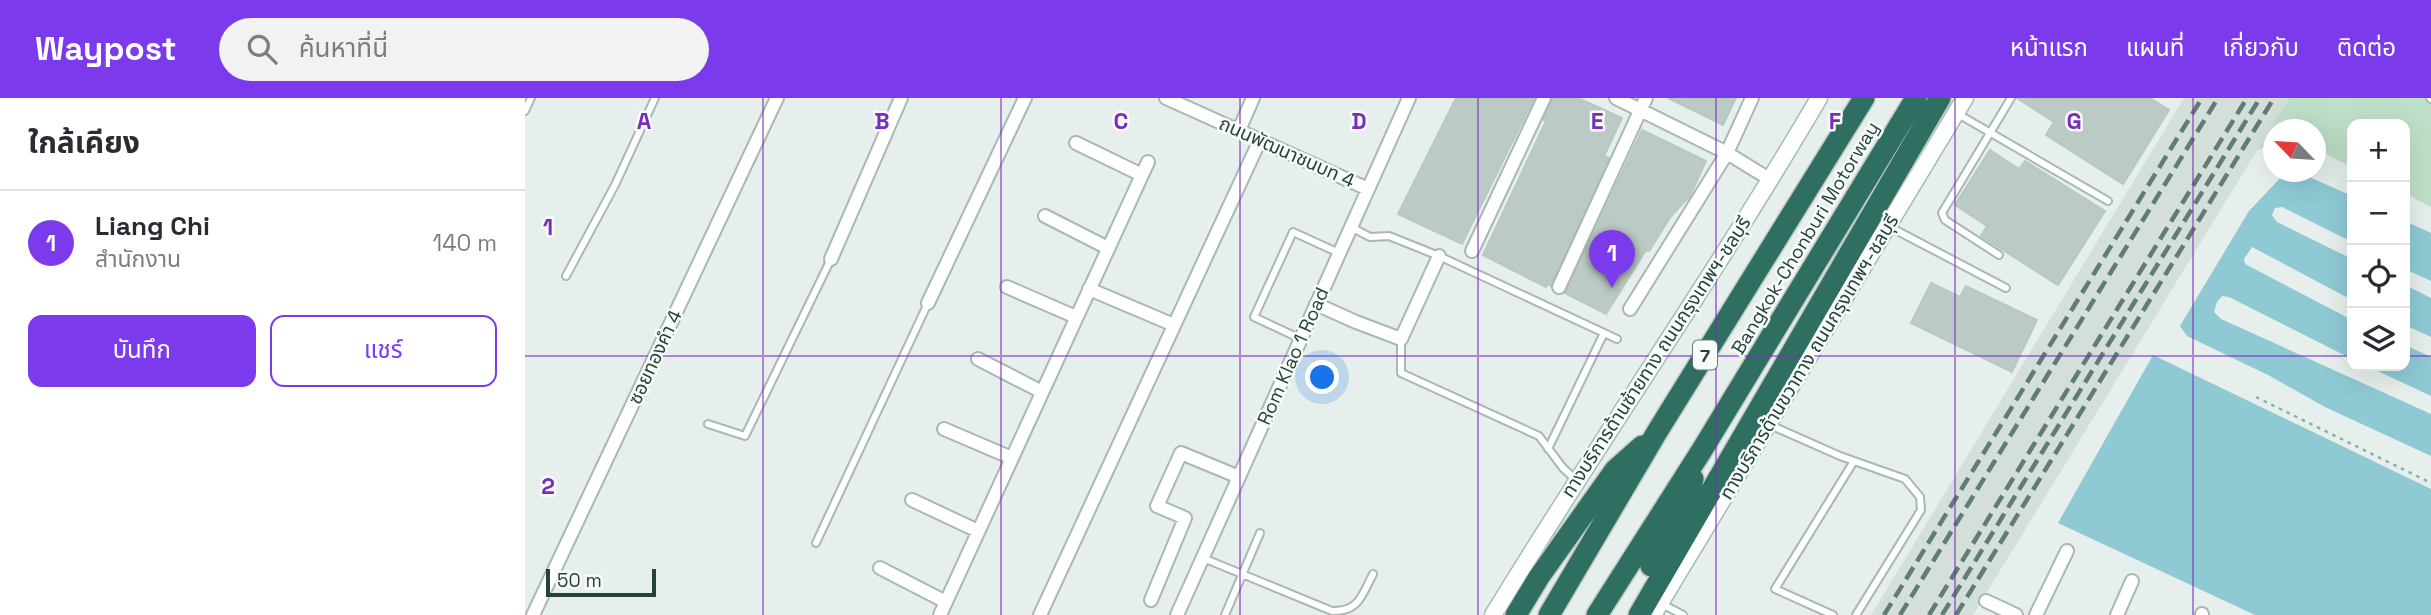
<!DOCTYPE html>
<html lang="th">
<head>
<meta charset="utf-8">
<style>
	:root { --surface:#fff; --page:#f2f2f3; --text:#2b2b33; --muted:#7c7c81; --line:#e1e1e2; --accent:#7c3aed }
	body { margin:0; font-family:"Space Grotesk","Noto Sans Thai",sans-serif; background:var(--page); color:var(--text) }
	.controls { position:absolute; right:21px; top:21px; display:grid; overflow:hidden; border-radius:14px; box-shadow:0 7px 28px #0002 }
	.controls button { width:63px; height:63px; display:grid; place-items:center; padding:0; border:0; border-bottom:2px solid var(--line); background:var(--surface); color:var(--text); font:35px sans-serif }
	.compass { position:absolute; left:1738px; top:21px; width:63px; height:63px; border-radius:50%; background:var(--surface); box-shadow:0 7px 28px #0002; rotate:295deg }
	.scale { position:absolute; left:21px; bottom:18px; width:110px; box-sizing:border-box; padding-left:7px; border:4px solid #24423a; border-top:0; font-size:19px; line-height:24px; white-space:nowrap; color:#24423a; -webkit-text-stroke:5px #f7fbf9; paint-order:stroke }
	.you { position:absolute; left:798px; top:280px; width:24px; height:24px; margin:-18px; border:5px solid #fff; border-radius:50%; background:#1a73e8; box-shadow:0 0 0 10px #1a73e833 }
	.badge { display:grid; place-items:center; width:46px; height:46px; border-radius:50%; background:var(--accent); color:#fff; font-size:23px; font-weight:700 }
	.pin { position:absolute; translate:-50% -58px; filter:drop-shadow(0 2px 4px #0008) }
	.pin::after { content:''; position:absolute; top:37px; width:24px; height:21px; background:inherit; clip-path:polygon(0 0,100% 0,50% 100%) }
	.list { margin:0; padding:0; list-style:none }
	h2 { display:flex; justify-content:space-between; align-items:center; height:91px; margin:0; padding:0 28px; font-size:30px }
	h2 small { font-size:23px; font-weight:400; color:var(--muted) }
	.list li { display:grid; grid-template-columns:46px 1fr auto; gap:21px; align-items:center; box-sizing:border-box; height:105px; padding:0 28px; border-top:2px solid var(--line) }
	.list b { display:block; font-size:26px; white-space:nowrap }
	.list p { margin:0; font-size:23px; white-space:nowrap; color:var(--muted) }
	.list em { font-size:23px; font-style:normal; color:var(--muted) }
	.actions { display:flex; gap:14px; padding:21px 28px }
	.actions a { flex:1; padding:16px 0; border:2px solid var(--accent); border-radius:14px; text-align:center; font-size:24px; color:var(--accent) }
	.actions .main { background:var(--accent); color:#fff }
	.icon { flex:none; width:38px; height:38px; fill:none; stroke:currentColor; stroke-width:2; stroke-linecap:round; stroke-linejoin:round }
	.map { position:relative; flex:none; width:1906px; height:517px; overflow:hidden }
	header { display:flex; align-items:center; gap:42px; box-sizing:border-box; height:98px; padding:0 35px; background:var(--accent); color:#fff }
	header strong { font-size:33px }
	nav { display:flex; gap:38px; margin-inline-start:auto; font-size:24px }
	.search { width:490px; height:63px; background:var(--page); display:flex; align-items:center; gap:18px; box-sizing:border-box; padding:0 24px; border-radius:38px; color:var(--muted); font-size:26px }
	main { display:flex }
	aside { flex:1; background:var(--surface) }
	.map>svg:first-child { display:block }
	.built { fill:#d4dfda }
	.green { fill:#bfe0c8 }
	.water { fill:#8ec9d4 }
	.building { fill:#bbcac4; stroke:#b8c9c2; stroke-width:2 }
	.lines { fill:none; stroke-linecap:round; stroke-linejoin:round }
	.lane-casing { stroke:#a8b8b2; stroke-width:10 }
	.street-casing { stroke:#a8b8b2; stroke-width:16 }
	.secondary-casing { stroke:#a4bbb3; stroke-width:19 }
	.highway-casing { stroke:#c2cac8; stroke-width:24 }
	.path { stroke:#86b3a5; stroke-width:2.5; stroke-dasharray:3.5 5; stroke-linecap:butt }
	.lane { stroke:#fff; stroke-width:6 }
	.street { stroke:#fff; stroke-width:12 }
	.secondary { stroke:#fff; stroke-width:16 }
	.highway { stroke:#2f6f62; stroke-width:21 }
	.rail { stroke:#5f7d75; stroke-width:4.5; stroke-dasharray:14 7; stroke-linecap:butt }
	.grid { fill:none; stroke:#7b2cbf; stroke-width:2; stroke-opacity:0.55 }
	.labels { text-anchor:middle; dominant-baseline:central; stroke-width:5; stroke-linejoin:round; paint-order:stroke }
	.shield { fill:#f7fbf9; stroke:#637a73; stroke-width:2 }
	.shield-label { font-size:18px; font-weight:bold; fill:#24423a }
	.street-label { font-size:19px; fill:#24423a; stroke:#f7fbf9 }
	.grid-label { font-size:23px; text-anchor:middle; font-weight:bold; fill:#7b2cbf; stroke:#f7fbf9; stroke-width:5; stroke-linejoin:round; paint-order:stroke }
</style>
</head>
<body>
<header>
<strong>Waypost</strong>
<div class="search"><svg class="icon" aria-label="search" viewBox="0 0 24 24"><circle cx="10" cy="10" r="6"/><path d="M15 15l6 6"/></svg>ค้นหาที่นี่</div>
<nav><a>หน้าแรก</a><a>แผนที่</a><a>เกี่ยวกับ</a><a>ติดต่อ</a></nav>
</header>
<main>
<aside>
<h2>ใกล้เคียง<small></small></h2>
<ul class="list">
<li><span class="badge">1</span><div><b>Liang Chi</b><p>สำนักงาน</p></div><em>140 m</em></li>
</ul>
<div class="actions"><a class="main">บันทึก</a><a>แชร์</a></div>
</aside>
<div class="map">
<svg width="1906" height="517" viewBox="0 0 1906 517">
	<rect width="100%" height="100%" fill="#e6efeb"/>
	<path class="built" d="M1659,0H1764L1448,517H1346Z"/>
	<path class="green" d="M1764,0H1906V109L1880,95V26H1827V69L1791,51L1790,32H1748V47L1732,52Z"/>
	<path class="water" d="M1761,74H1773L1827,98V144L1757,109L1750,110L1747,117L1752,124L1827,161V202L1727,149L1719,161L1720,166L1827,222V261L1704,199L1697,198L1692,204L1689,214L1696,221L1906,316V358L1800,309L1745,278L1662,238L1655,228L1724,113Z
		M1880,123L1906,135V183L1880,171Z
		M1880,187L1906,200V239L1880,227Z
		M1880,247L1906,259V298L1842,268H1880Z
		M1628,257L1906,391V517H1730L1533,425Z"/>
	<path class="building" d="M931,0H1009L937,146L873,116Z
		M1028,0H1053L1097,20L1079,58L1084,60L1026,188L1022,186L1021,189L958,157L1021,23L1018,22Z
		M1143,0H1211L1198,27Z
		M1492,0H1625L1644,12L1598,86L1521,37L1529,24Z
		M1117,32L1181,63L1165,98L1146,118L1124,153L1121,152L1081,216L1040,195Z
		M1465,52L1494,71L1500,63L1580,113L1533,187L1456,138L1462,128L1430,107Z
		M1406,185L1435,199L1441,188L1512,222L1487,274L1386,225Z"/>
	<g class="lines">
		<defs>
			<path id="lane" d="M1905,0L1906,1
				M0,13L6,0
				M1433,16L1583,103
				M1363,128L1481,190
				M826,129L845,139L864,138L914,158L1092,241
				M1474,157L1420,122L1417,115L1486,0
				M41,178L90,87L130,0
				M776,241L729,219L768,134L814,155
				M876,241V275L1014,338L1038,370L1051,382
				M183,326L220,338L306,161
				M1245,327L1315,358L1380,381L1395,399L1396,412L1331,517
				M1023,351L1079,235
				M291,445L403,205
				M678,460L807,513C834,514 837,497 848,476
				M1137,506L1158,517
				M700,517L735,435
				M1308,517L1250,491L1329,363"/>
			<path id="street" d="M641,0L843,91
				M1091,0L1202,55L1246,82
				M714,32L728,0
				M551,45L617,77
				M520,118L583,150
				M947,153L1019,0
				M306,161L376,0
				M482,189L551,219
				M1034,189L1121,0
				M564,191L649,227
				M403,205L500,0
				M791,206L831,224L876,241L914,158
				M1105,211L1202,55L1227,0
				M453,261L517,294
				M419,331L487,360
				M387,402L453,433
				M355,470L421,504
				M626,502L660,420L632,408L656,355L714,379
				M1461,503L1491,517
				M8,517L252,0
				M415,517L623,64
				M515,517L735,42
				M652,517L884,0
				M1511,517L1542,453
				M1592,517L1607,483
				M1677,517V516"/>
			<path id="secondary" d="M968,517C1074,343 1191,176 1294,0
				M1128,517L1440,0"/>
			<path id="highway" d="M1126,468L1158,412L1168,381
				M991,517L1014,479L1090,372L1117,348
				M1024,517L1132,334L1339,0
				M1072,517L1177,352L1391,0
				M1114,517L1415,0"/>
		</defs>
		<use href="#lane" class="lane-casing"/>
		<use href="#street" class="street-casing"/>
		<use href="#secondary" class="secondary-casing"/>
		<use href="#highway" class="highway-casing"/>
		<path class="path" d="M1731,299L1906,385"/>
		<use href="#lane" class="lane"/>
		<use href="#street" class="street"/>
		<use href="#secondary" class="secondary"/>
		<use href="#highway" class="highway"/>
		<path class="rail" d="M1359,517L1677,0
			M1375,517L1693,0
			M1404,517L1722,0
			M1417,517L1735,0
			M1431,517L1749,0"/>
	</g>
	<path class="grid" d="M238,0V517M476,0V517M715,0V517M953,0V517M1191,0V517M1430,0V517M1668,0V517M0,258H1827M1880,258H1906"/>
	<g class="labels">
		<rect class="shield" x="1168" y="242.5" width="24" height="29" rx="5"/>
		<g class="shield-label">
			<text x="1180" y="257">7</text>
		</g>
		<g class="street-label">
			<text transform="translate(762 54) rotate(24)">ถนนพัฒนาชนบท 4</text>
			<text transform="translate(1280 140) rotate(-59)">Bangkok-Chonburi Motorway</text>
			<text transform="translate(768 258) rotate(-66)">Rom Klao 1 Road</text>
			<text transform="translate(130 259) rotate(-65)">ซอยทองคำ 4</text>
			<text transform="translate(1131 259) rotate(-57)">ทางบริการด้านซ้ายทาง ถนนกรุงเทพฯ-ชลบุรี</text>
			<text transform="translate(1284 259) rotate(-59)">ทางบริการด้านขวาทาง ถนนกรุงเทพฯ-ชลบุรี</text>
		</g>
	</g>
	<g class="grid-label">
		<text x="119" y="31">A</text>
		<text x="357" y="31">B</text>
		<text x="596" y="31">C</text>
		<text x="834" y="31">D</text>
		<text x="1072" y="31">E</text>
		<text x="1310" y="31">F</text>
		<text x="1549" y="31">G</text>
		<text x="23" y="137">1</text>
		<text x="23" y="396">2</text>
	</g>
</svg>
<div class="controls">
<button>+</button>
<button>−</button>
<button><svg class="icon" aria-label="locate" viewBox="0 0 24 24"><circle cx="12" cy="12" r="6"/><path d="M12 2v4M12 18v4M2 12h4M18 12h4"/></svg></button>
<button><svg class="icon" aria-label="layers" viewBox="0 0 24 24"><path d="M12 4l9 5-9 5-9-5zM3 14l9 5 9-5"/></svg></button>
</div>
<svg class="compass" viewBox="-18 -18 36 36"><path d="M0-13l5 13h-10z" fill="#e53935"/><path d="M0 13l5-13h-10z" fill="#7c7c81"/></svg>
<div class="scale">50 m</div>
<div class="you"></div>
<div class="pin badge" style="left:1087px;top:190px">1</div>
</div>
</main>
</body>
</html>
